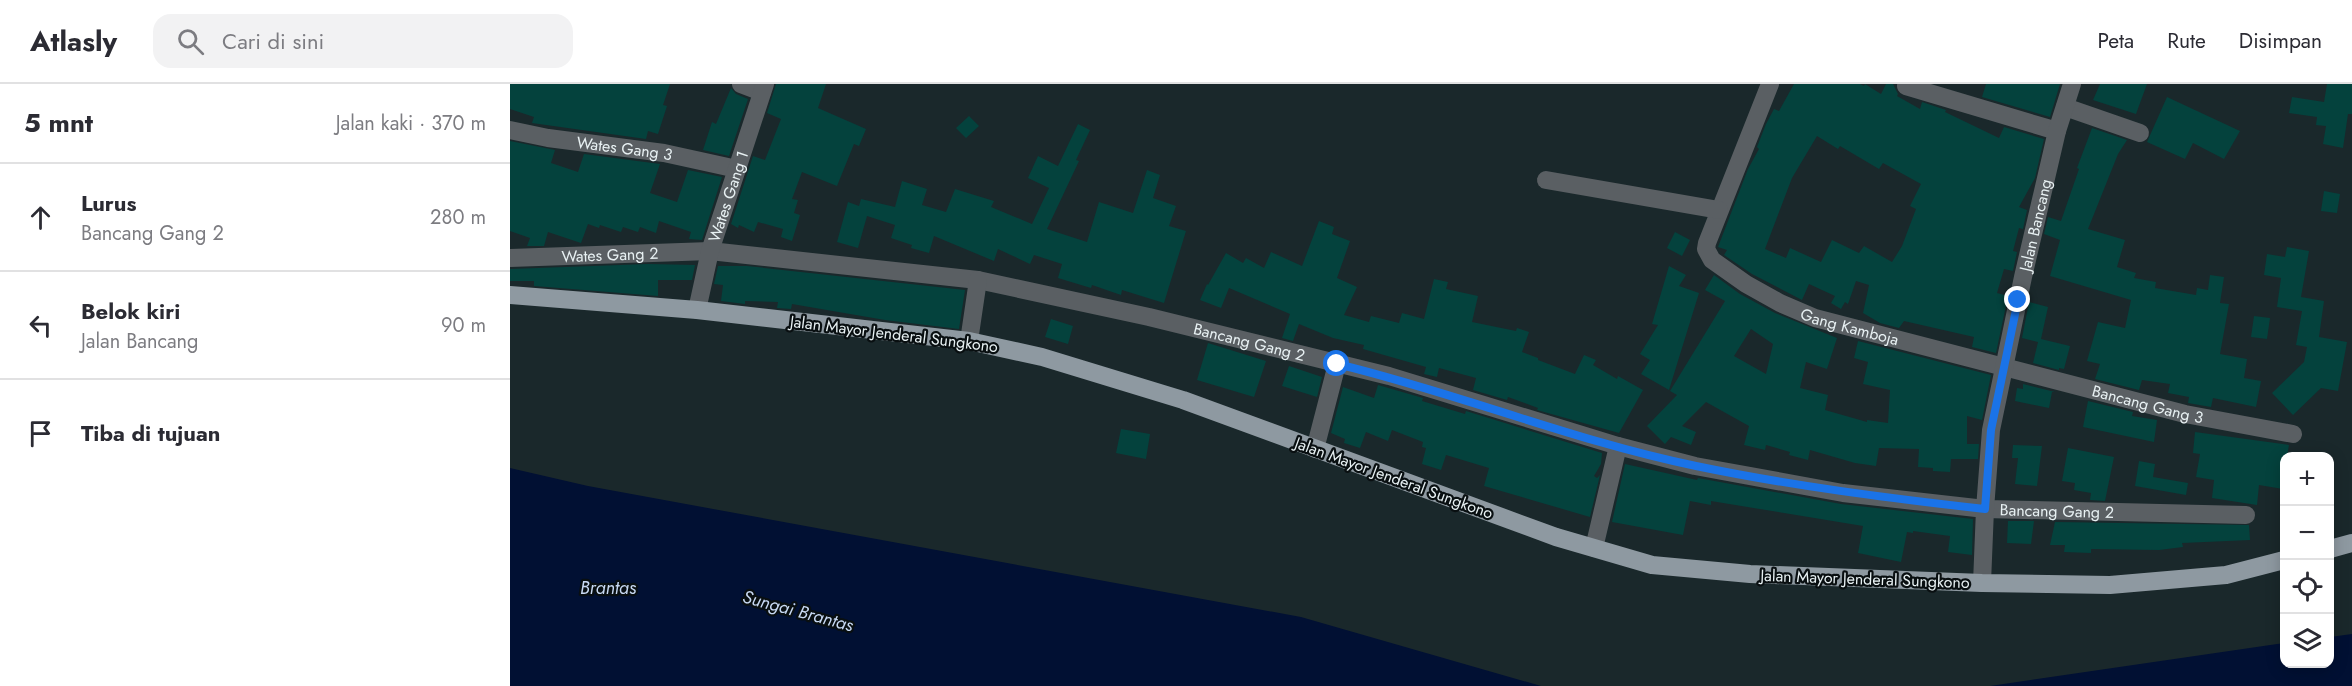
<!DOCTYPE html>
<html lang="id">
<head>
<meta charset="utf-8">
<style>
	:root { --surface:#fff; --page:#f2f2f3; --text:#2b2b33; --muted:#7c7c81; --line:#e1e1e2 }
	body { margin:0; font-family:Jost,sans-serif; background:var(--page); color:var(--text) }
	.controls { position:absolute; right:18px; bottom:18px; display:grid; overflow:hidden; border-radius:12px; box-shadow:0 3px 15px #0003 }
	.controls button { width:54px; height:54px; display:grid; place-items:center; padding:0; border:0; border-bottom:2px solid var(--line); background:var(--surface); color:var(--text); font:30px sans-serif }
	.stop { position:absolute; width:18px; height:18px; margin:-14px; border:4px solid #1a73e8; border-radius:50%; background:#fff }
	.stop.end { background:#1a73e8; border-color:#fff; box-shadow:0 2px 6px #0008 }
	.list { margin:0; padding:0; list-style:none }
	h2 { display:flex; justify-content:space-between; align-items:center; height:78px; margin:0; padding:0 24px; font-size:26px }
	h2 small { font-size:20px; font-weight:400; color:var(--muted) }
	.list li { display:grid; grid-template-columns:39px 1fr auto; gap:18px; align-items:center; box-sizing:border-box; height:108px; padding:0 24px; border-top:2px solid var(--line) }
	.list b { display:block; font-size:22px; white-space:nowrap }
	.list p { margin:0; font-size:20px; white-space:nowrap; color:var(--muted) }
	.list em { font-size:20px; font-style:normal; color:var(--muted) }
	.icon { flex:none; width:33px; height:33px; fill:none; stroke:currentColor; stroke-width:2; stroke-linecap:round; stroke-linejoin:round }
	.map { position:relative; flex:none; width:1842px; height:602px; overflow:hidden }
	header { display:flex; align-items:center; gap:36px; box-sizing:border-box; height:84px; padding:0 30px; background:var(--surface); border-bottom:2px solid var(--line) }
	header strong { font-size:28px }
	nav { display:flex; gap:33px; margin-inline-start:auto; font-size:21px }
	.search { width:420px; height:54px; background:var(--page); display:flex; align-items:center; gap:15px; box-sizing:border-box; padding:0 21px; border-radius:18px; color:var(--muted); font-size:22px }
	main { display:flex }
	aside { flex:1; background:var(--surface) }
	.map>svg:first-child { display:block }
	.water { fill:#011033 }
	.building { fill:#04423d; fill-rule:evenodd }
	.lines { fill:none; stroke-linecap:round; stroke-linejoin:round }
	.minor { stroke:#5a5f63; stroke-width:18 }
	.major { stroke:#8e99a1; stroke-width:18 }
	.route { stroke:#1a73e8; stroke-width:8 }
	.labels { text-anchor:middle; dominant-baseline:central; stroke-width:4.5; stroke-linejoin:round; paint-order:stroke }
	.street-label { font-size:16px; fill:#e8f1f3; stroke:#090f11 }
	.water-label { font-size:18px; font-style:italic; fill:#c8d9f3; stroke:#090f11 }
</style>
</head>
<body>
<header>
<strong>Atlasly</strong>
<div class="search"><svg class="icon" aria-label="search" viewBox="0 0 24 24"><circle cx="10" cy="10" r="6"/><path d="M15 15l6 6"/></svg>Cari di sini</div>
<nav><a>Peta</a><a>Rute</a><a>Disimpan</a></nav>
</header>
<main>
<aside>
<h2>5 mnt<small>Jalan kaki · 370 m</small></h2>
<ul class="list">
<li><svg class="icon" aria-label="ahead" viewBox="0 0 24 24"><path d="M12 20V5M6 11l6-6 6 6"/></svg><div><b>Lurus</b><p>Bancang Gang 2</p></div><em>280 m</em></li>
<li><svg class="icon" aria-label="left" viewBox="0 0 24 24"><path d="M17 20v-9H6M10 6l-5 5 5 5"/></svg><div><b>Belok kiri</b><p>Jalan Bancang</p></div><em>90 m</em></li>
<li><svg class="icon" aria-label="arrive" viewBox="0 0 24 24"><path d="M6 21V4h12l-3 4 3 4H6"/></svg><div><b>Tiba di tujuan</b></div></li>
</ul>
</aside>
<div class="map">
<svg width="1842" height="602" viewBox="0 0 1842 602">
	<rect width="100%" height="100%" fill="#1a282b"/>
	<path class="water" d="M0,384L78,402L791,533L1031,602H0Z
		M1842,550V602H1480L1774,559V580H1820V553Z"/>
	<path class="building" d="M0,0H160L153,21L157,22L148,50L138,47L136,55L22,39L24,33L0,25Z
		M266,0H316L308,24L356,45L349,62L344,60L327,102L292,88L282,115L288,116L284,129L290,131L282,157L271,153L273,145L248,138L244,148L229,141L228,144L221,140L243,72L255,76L271,35L257,29Z
		M1284,0H1350L1354,2L1355,0L1371,10L1376,0H1383L1388,10L1387,12L1410,25L1412,18L1436,26L1435,28L1489,54L1494,43L1534,55L1525,94L1509,123L1517,126L1513,145L1509,144L1503,167L1507,168L1503,187L1494,185L1487,209L1498,212L1486,269L1462,263L1464,253L1394,237L1389,244L1370,239L1353,229L1359,201L1346,197L1338,220L1335,218L1331,225L1321,219L1325,212L1299,200L1292,216L1242,190L1214,171L1217,166L1208,163L1238,85L1249,65L1247,63L1256,40L1264,25L1269,27ZM1307,52L1328,65L1330,62L1369,85L1373,79L1411,100L1400,122L1406,125L1392,162L1382,178L1354,162L1349,169L1322,156L1311,178L1280,164L1276,174L1255,165L1282,94Z
		M1476,0H1550L1540,33L1472,13Z
		M1590,0H1637L1626,30L1583,16Z
		M1817,0H1842V30H1838L1833,64L1813,60L1816,42L1806,41L1807,33L1779,29L1782,13L1814,18Z
		M221,4L226,10L238,15L219,72L193,66L202,38L206,40Z
		M1657,13L1730,47L1714,75L1683,59L1675,75L1637,58Z
		M459,32L469,42L456,54L446,44Z
		M568,40L580,46L566,76L569,77L537,145L577,158L589,118L623,129L637,86L650,91L643,114L666,122L659,142L676,147L654,219L612,206L611,211L582,201L581,204L548,194L552,180L524,171L520,180L488,165L484,177L424,152L419,169L401,164L402,161L381,154L385,141L357,132L348,164L327,158L338,118L349,122L351,115L385,123L392,97L417,105L412,121L436,128L445,105L484,117L481,123L522,140L539,104L518,94L528,72L548,82Z
		M1582,44L1617,56L1608,70L1578,145L1615,156L1607,183L1626,189L1624,194L1646,198L1645,204L1686,211L1687,204L1698,206L1700,191L1714,193L1710,219L1719,220L1710,270L1737,275L1734,294L1751,297L1746,323L1703,314L1701,323L1678,319L1679,313L1658,309L1660,300L1632,296L1629,306L1585,295L1590,280L1577,277L1588,238L1615,244L1621,216L1540,192L1550,156L1534,150L1538,133L1551,137L1569,85L1567,84Z
		M0,57L45,66L41,79L68,88L74,70L150,80L140,109L167,118L178,86L212,93L192,156L179,155L181,148L149,137L146,149L130,143L128,148L113,143L111,148L90,141L89,144L78,140L71,159L38,148L34,162H17L20,154L0,147Z
		M1814,107L1830,110L1827,129L1811,127Z
		M809,137L824,143L822,150L840,157L827,194L847,203L834,231L859,238L861,232L889,239L892,229L914,235L924,195L938,198L936,205L968,212L962,238L1006,247L1007,244L1019,248L1012,268L1028,274V276L1065,290L1074,271L1086,276L1083,281L1107,295L1108,292L1133,306L1109,349L1027,326L1028,324L998,313L997,316L963,306L966,294L929,284L927,293L914,290L916,283L853,265L854,261L823,254L789,240L783,257L772,254L780,230L719,204L711,224L690,216L697,200L698,201L716,169L733,179L736,174L754,184L761,168L792,182Z
		M1165,148L1180,156L1172,172L1157,164Z
		M1777,163L1799,167L1791,213L1814,217L1809,253L1837,258L1828,307L1811,304L1783,331L1762,309L1794,278L1797,263L1786,261L1792,227L1767,223L1771,194L1754,191L1757,170L1775,173Z
		M138,180L185,181L182,196H148V212L24,202V197H0V185Z
		M208,182H237L455,206L449,245L375,236L282,220L281,225L267,224L268,218L235,217V220L211,217L213,201L204,200Z
		M1159,182L1176,191L1169,202L1189,209L1159,306L1131,290L1140,276L1130,270L1148,241L1142,240Z
		M1204,191L1230,210L1265,229L1327,254L1317,285L1296,278L1290,304L1318,311L1315,326L1357,338V336L1378,339L1380,306L1353,300L1358,278L1344,274L1348,257L1481,291L1472,336L1457,332V360H1469L1468,375H1441L1440,388L1423,387V384L1408,383L1409,365L1369,364L1366,382L1345,379L1300,366L1298,376L1279,371L1280,368L1256,361L1255,366L1234,361L1239,342L1196,318L1172,342L1186,348L1181,361L1161,353L1155,360L1137,342L1167,311L1160,307L1215,217L1195,206ZM1241,245L1263,260L1256,290L1224,272Z
		M1519,218L1538,223L1531,255L1560,262L1554,285L1549,284V286L1523,279L1528,258L1512,254Z
		M1744,232L1760,234L1757,255L1741,253Z
		M541,235L563,242L558,260L535,253Z
		M698,259L756,277L744,313L687,296Z
		M779,282L812,293L807,313L772,302Z
		M1513,300L1545,308H1542L1539,324L1505,317L1507,304L1513,305Z
		M868,301L913,314L912,317L955,330L956,327L1092,369L1091,380L1084,392L1087,394L1090,391L1080,433L974,402L979,384L936,371L931,386L912,380L916,364L912,363L913,358L882,346L878,357L856,348L850,364L834,359L835,355L821,349L833,303L864,314Z
		M1578,317L1623,328L1622,332L1647,336L1644,358L1573,343Z
		M611,345L640,350L636,375L606,369Z
		M1685,348L1779,361L1777,372H1774L1773,405L1749,401L1747,421L1702,414L1704,396L1686,393L1690,370L1683,369Z
		M1503,361L1532,362L1527,402L1505,400L1508,374H1502Z
		M1558,364L1604,373L1595,417L1580,416L1581,409L1564,406L1565,399L1552,397Z
		M1629,377L1645,380L1643,393L1678,399L1676,411L1625,402Z
		M1115,380L1187,396L1188,394L1331,420L1463,435L1462,471L1438,468L1440,452L1403,447V449L1397,448L1391,478L1348,469L1353,442L1201,417V421L1180,417L1173,451L1102,438Z
		M1498,437H1524L1521,460L1497,459Z
		M1545,438L1739,441L1740,456L1672,459L1673,463L1649,466L1581,465V469L1554,468L1555,461H1540Z"/>
	<g class="lines">
		<g class="minor">
			<path d="M231,0L252,8"/>
			<path id="s1" d="M1260,0L1197,159L1196,165L1202,176L1236,200L1270,219L1305,234L1675,330L1783,350"/>
			<path d="M1396,2L1547,47"/>
			<path d="M1555,23L1630,49"/>
			<path id="s2" d="M0,46L38,54L154,69L227,85"/>
			<path d="M1036,96L1209,126"/>
			<path id="s3" d="M0,174L200,167L468,196L639,233L879,292L1108,362L1185,382L1333,409L1475,425L1736,431"/>
			<path id="s4" d="M187,226L200,167L255,0"/>
			<path d="M459,257L468,196"/>
			<path d="M805,365L827,280"/>
			<path d="M1084,464L1108,362"/>
			<path id="s5" d="M1472,499L1475,425L1481,346L1513,193L1547,47L1562,0"/>
		</g>
		<path class="major" d="M0,211L187,226L459,257L532,273L673,316L1046,453L1142,481L1240,490L1472,499L1600,501L1716,491L1774,476
			M1820,465L1842,459"/>
	</g>
	<g class="lines">
		<path class="route" d="M827,280C948,309 1064,357 1186,382C1282,402 1378,414 1475,425L1481,346L1508,216"/>
	</g>
	<g class="labels">
		<g class="street-label">
			<text stroke="none"><textPath href="#s2" startOffset="116">Wates Gang 3</textPath></text>
			<text stroke="none"><textPath href="#s4" startOffset="118">Wates Gang 1</textPath></text>
			<text stroke="none"><textPath href="#s5" startOffset="363">Jalan Bancang</textPath></text>
			<text stroke="none"><textPath href="#s3" startOffset="100">Wates Gang 2</textPath></text>
			<text stroke="none"><textPath href="#s1" startOffset="344">Gang Kamboja</textPath></text>
			<text transform="translate(384 250) rotate(7)">Jalan Mayor Jenderal Sungkono</text>
			<text stroke="none"><textPath href="#s3" startOffset="748">Bancang Gang 2</textPath></text>
			<text stroke="none"><textPath href="#s1" startOffset="652">Bancang Gang 3</textPath></text>
			<text transform="translate(884 394) rotate(20)">Jalan Mayor Jenderal Sungkono</text>
			<text stroke="none"><textPath href="#s3" startOffset="1576">Bancang Gang 2</textPath></text>
			<text transform="translate(1355 495) rotate(2)">Jalan Mayor Jenderal Sungkono</text>
		</g>
		<g class="water-label">
			<text x="98" y="504">Brantas</text>
			<text transform="translate(288 527) rotate(15)">Sungai Brantas</text>
		</g>
	</g>
</svg>
<div class="controls">
<button>+</button>
<button>−</button>
<button><svg class="icon" aria-label="locate" viewBox="0 0 24 24"><circle cx="12" cy="12" r="6"/><path d="M12 2v4M12 18v4M2 12h4M18 12h4"/></svg></button>
<button><svg class="icon" aria-label="layers" viewBox="0 0 24 24"><path d="M12 4l9 5-9 5-9-5zM3 14l9 5 9-5"/></svg></button>
</div>
<div class="stop" style="left:827px;top:280px"></div>
<div class="stop end" style="left:1508px;top:216px"></div>
</div>
</main>
</body>
</html>
